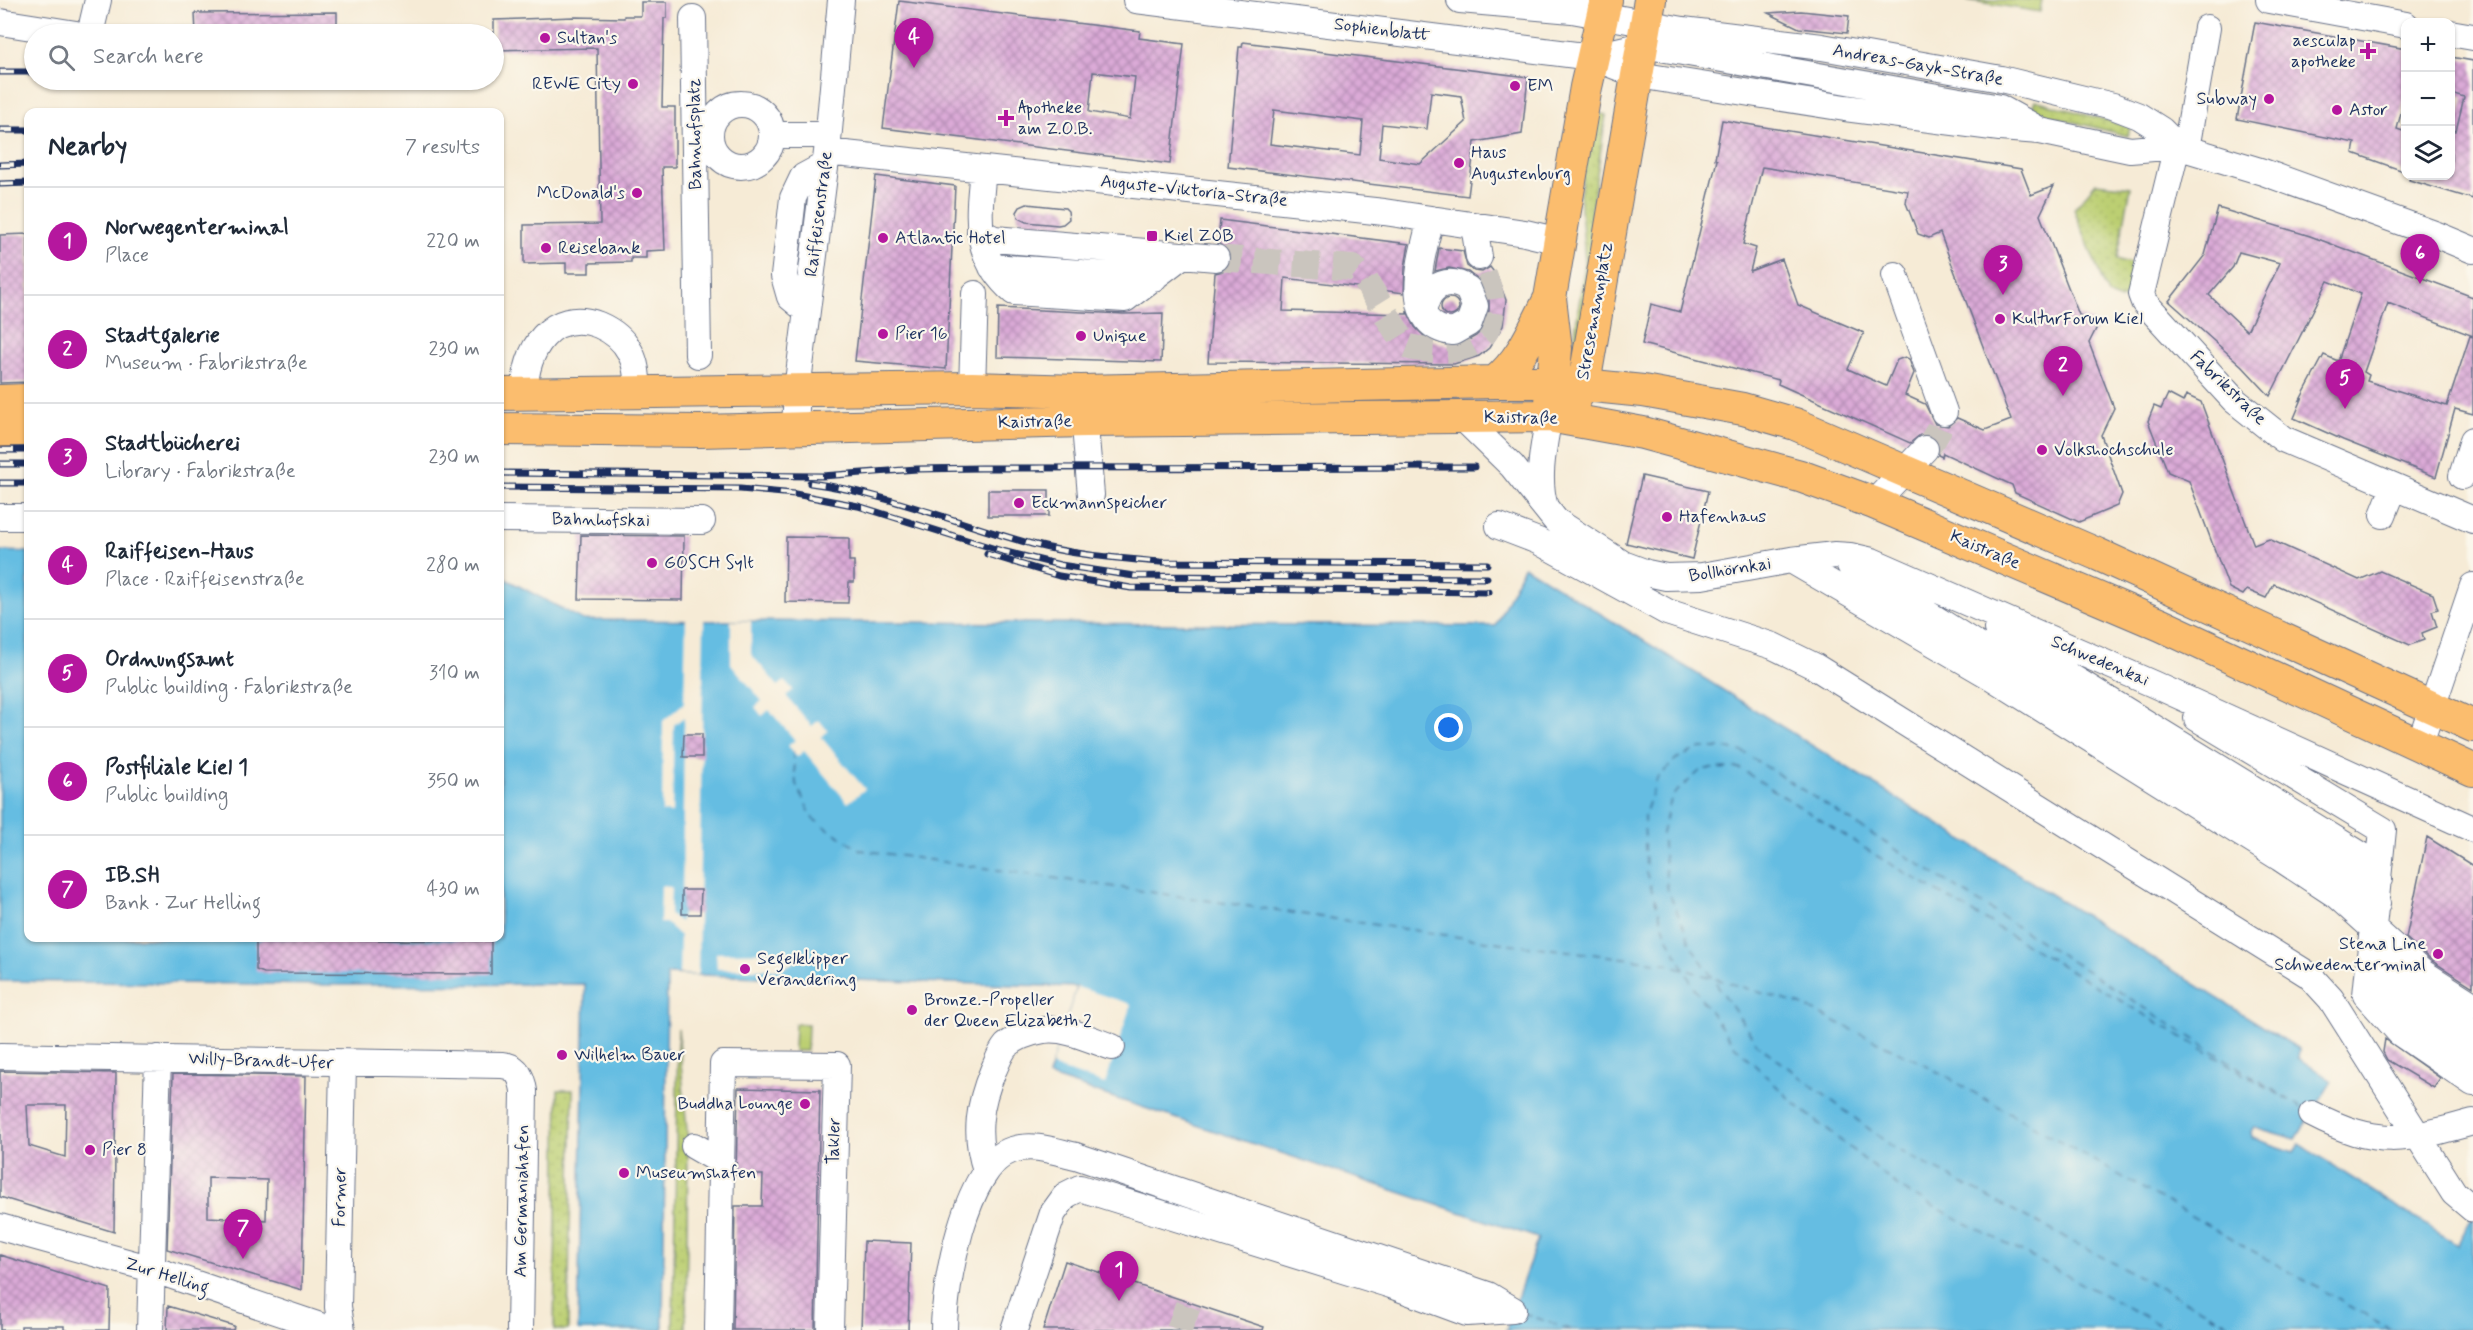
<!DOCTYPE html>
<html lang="en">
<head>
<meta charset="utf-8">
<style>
	:root { --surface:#fff; --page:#f2f2f3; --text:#1f2937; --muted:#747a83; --line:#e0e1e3; --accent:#b5179e }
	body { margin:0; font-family:Mynerve,sans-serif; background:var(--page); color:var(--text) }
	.controls { position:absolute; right:18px; top:18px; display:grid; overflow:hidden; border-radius:12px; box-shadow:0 2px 4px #0004 }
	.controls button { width:54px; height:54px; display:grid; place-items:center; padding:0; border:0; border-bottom:2px solid var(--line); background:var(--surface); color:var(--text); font:30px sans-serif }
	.you { position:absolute; left:1449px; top:728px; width:21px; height:21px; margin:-15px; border:4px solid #fff; border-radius:50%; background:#1a73e8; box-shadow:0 0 0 9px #1a73e833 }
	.badge { display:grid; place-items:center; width:39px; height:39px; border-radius:50%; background:var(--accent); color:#fff; font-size:20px; font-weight:700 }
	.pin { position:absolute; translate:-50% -50px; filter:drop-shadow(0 2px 3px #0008) }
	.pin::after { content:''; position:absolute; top:32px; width:21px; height:18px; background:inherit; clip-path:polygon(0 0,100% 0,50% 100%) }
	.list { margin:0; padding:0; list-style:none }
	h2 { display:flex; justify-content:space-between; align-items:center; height:78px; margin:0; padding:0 24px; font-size:26px }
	h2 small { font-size:20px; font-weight:400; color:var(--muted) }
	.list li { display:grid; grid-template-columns:39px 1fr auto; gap:18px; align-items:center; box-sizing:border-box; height:108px; padding:0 24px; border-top:2px solid var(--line) }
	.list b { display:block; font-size:22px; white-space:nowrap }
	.list p { margin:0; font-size:20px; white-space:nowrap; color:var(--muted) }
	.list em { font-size:20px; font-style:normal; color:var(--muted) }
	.icon { flex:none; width:33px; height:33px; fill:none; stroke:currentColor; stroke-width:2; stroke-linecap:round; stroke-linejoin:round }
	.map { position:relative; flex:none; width:2473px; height:1330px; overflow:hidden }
	.search { position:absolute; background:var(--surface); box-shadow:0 2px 4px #0004; left:24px; top:24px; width:480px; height:66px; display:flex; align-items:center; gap:15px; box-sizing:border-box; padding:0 21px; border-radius:33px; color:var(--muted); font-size:22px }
	.panel { position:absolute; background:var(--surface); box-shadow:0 2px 4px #0004; left:24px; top:108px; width:480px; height:834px; border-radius:12px }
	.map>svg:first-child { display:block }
	.grass { fill:url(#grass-dots); stroke:#6c7f68; stroke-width:1.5 }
	.park { fill:#bccf72; stroke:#6c7f68; stroke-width:1.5 }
	.water { fill:#65bde2; stroke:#4076a0; stroke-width:1.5 }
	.pier { fill:#f6ebd6 }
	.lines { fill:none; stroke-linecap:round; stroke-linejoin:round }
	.ferry { stroke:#315a86; stroke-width:1.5; stroke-dasharray:8 6; stroke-linecap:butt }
	.building { fill:url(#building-cross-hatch); fill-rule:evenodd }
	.minor-tunnel { stroke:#cac5be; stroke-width:26; stroke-dasharray:26 13; stroke-linecap:butt }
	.minor-casing { stroke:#687188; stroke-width:28 }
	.major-casing { stroke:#687188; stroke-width:34 }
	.minor { stroke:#fff; stroke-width:26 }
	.major { stroke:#fbbd6e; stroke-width:32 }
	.rail-casing { stroke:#1b2f5e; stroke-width:7 }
	.rail { stroke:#fbf7ec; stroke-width:4.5; stroke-dasharray:14; stroke-linecap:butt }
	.poi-dot { fill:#b5179e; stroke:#fbf7ec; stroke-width:2 }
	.labels { text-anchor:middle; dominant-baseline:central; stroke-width:4.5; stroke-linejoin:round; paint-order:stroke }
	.street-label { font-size:18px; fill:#1b2f5e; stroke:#fbf7ec }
	.poi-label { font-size:18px; fill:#1b2f5e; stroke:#fbf7ec; text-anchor:start }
</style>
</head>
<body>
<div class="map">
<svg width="2473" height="1330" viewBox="0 0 2473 1330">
	<defs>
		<pattern id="grass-dots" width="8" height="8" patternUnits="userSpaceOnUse" patternTransform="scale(1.5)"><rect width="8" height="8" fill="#bccf72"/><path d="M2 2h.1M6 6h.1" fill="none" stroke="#a1b265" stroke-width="1.8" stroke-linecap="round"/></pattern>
		<pattern id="building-cross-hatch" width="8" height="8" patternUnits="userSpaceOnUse" patternTransform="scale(1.5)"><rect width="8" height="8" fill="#dbaad7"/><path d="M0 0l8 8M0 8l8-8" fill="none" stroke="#b18bb2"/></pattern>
	</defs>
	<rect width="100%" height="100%" fill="#fbf7ec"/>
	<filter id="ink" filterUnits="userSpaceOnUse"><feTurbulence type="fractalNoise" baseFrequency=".0167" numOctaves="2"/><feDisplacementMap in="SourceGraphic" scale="12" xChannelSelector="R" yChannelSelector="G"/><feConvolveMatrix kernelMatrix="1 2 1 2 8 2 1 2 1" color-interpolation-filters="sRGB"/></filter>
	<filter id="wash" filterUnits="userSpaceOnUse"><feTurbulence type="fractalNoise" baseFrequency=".008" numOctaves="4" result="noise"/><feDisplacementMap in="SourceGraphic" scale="24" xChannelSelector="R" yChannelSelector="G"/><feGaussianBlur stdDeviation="1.35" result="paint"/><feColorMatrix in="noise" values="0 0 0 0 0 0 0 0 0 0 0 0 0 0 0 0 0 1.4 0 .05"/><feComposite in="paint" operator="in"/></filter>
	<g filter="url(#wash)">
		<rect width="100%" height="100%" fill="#f6ebd6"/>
		<path class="grass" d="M2035,100L2130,127L2128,136L2031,111Z
			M1594,112L1606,115L1591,213L1592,259L1581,341L1574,340L1585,262L1580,194Z
			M2096,183L2131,187L2117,259L2136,265L2134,294L2121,300L2108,295L2074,209Z
			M678,1029L688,1142L686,1330H673Z
			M558,1090H573L568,1330H554Z"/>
		<path class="park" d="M1967,0H2042L2040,12Z
			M795,1024H808L807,1051H794Z"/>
		<path class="water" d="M0,551L28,552V938H500V576L583,620L1495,626L1524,566L2299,1049L2298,1058L2332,1081L2296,1139L2254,1127L2251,1133L2252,1138L2294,1152L2299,1144L2457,1245L2473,1216V1330H1506L1538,1238L1048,1076L1077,987L667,974L663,1330H578L585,984L330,985L0,981Z"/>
		<path class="pier" d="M686,619L704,620L698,975L679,974L680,936L666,923H660L661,886L671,887L670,914L680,922L682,914L684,717L674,725L672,813L662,812L663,721L684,703Z
			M731,621H751V654L778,686L785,681L793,690L786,696L812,726L819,720L828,731L821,737L865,789L848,803L804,751L797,757L788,746L795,740L769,710L762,716L755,707L762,701L731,664Z
			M780,952L798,960L781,969H717L716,953Z
			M1077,987L1131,1004L1105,1084L1051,1066Z"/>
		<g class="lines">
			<path class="ferry" d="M793,751L796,784L813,819L861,850L1480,940L1664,963L1801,1005L1922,1063L2392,1330
				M1523,1313L1571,1330
				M2171,1330L1901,1189L1795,1104L1733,1044L1695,990L1666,934L1646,872L1644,817L1657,779L1676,759L1700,748H1724L1743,752L2302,1108
				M2241,1330L1893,1147L1757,1044L1692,947L1667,888L1662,833L1672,796L1702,769L1739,768L1877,856L2280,1095"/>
		</g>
		<g id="blocks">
			<path class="building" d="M899,1L1140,31L1139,38L1184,44L1170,164L883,128ZM1093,72L1135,77L1130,119L1089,112Z
				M641,2H667V18H664L662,107H675V167H662L665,250L646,251V258H631V262L589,263V273H566V263L524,264V225L600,224L597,48L494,50V20L574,17L624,18V16H641Z
				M1801,11L1849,16L1847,33L1799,28L1768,13Z
				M337,12V34H196L195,13Z
				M2255,22L2406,49V93L2397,129L2406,132V172L2353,153L2355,143L2237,119Z
				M1243,42L1528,77L1522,134L1475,142L1468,196L1228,167L1239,47H1242ZM1431,92L1461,96L1466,122L1420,164L1379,158L1382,124L1427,129ZM1274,110L1363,121L1360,155L1270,144Z
				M2451,57L2473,61V199L2409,180L2410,176H2451V130L2456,131L2464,97L2451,93Z
				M1722,120L2021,169L2031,195L2054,186L2040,215L2079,315L2093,322L2096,329L2089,343L2114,408L2101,435L2122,494L2117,506L2079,522L2015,493L2012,485L1943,453L1942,457L1938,455L1939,444L1929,435H1920L1910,443L1778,384L1779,380L1642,344L1651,304L1680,312L1717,160L1715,159ZM1762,167L1908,191L1906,203L1918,234L1929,238L1940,233L2011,420L1985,430L1957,418L1948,426L1935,424L1925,404L1905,395L1914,373L1909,359L1905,357L1897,360L1886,386L1848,369L1864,333L1798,305L1782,259L1750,271L1756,248L1743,244Z
				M876,176L955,186L946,369L855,361Z
				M1027,204L1065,208L1068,211L1069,219L1063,224L1058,225L1026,222L1018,218L1017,212L1020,207Z
				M2218,208L2310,236L2473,297V336L2388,303L2364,372L2369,375L2367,381L2447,406L2470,336L2473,337V414L2455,409L2436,477L2343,440L2294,418L2302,399L2300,400L2324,355L2338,361L2361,294L2328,281L2270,396L2242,366L2169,301L2205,255ZM2239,252L2280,263L2247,331L2209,295L2233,267Z
				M1220,220L1409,244L1405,267L1404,293L1285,278L1283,311L1407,314V311L1415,327L1426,338L1449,346L1460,345L1476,336L1483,329L1489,311V300L1481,283L1468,272L1449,268L1435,271L1439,248L1463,251L1467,266L1474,271L1482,272L1490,267L1497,276L1506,300L1503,326L1489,348L1479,356L1454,364L1208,362L1215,273L1223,271L1231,260L1229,251L1218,243Z
				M28,234V382L0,383V235Z
				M1441 307a9 9 0 1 1 18 0a9 9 0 1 1-18 0Z
				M998,308L1124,314L1163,313L1161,362L997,357Z
				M2168,394L2183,402L2186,395L2201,402L2254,545L2269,539L2359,580L2380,571L2433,594L2438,609L2432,611L2437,627L2422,633L2424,640L2410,645L2274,584L2266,598L2247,590L2243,595L2229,588L2189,481L2168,472L2148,421L2154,406L2161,409Z
				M1642,476L1708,491L1692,559L1626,543Z
				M988,490H1049V516H988Z
				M581,535L684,536L683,600L579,599Z
				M786,537L849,538V561H854V582H849L848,603L785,602Z
				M684,734H702V757H683Z
				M2427,837L2473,866V987L2432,961L2406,938Z
				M682,890H701L700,914H682Z
				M264,939L491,941V974L264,973L256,970V942Z
				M2385,1039L2440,1078L2434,1088L2387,1060L2383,1052Z
				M0,1071L116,1073L114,1232L0,1197ZM27,1105H66L65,1157L29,1146Z
				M173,1074L306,1076L302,1290L167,1249ZM208,1178L267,1180L266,1220L208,1217Z
				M738,1088L820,1090L815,1330H733L735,1206H762L763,1175H736Z
				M864,1241L911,1243L908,1330H861Z
				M0,1255L110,1289L109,1330H64V1326H21V1330H0Z
				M1065,1261L1264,1327L1263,1330H1043Z
				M168,1306L234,1326L233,1330H167Z"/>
		</g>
	</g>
	<g filter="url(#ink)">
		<use href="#blocks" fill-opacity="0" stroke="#687188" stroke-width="1.5"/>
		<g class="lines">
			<path class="minor-tunnel" d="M1216,258L1353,268L1364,278L1405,345C1415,350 1426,349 1437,350C1471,351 1493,339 1492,302C1491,287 1481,273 1479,257
				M1925,449C1936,439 1941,426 1944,412
				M1179,1330L1189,1303"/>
			<defs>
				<path id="minor" d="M1136,0L1592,57L1638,75L1845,108L2000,128L2040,131L2130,150L2177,146L2263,172L2437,235L2473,250
					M1460,0L1572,10L1683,30L1822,47L2001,79L2113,106L2139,116L2161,130L2177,146
					M2269,0L2406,25
					M693,18L698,355
					M0,22L76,34
					M2450,33L2473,37
					M90,34L98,0
					M1592,57L1643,45L2000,108L2036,128
					M710 135a31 31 0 1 1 62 0a31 31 0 1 1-62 0Z
					M773,135H828
					M2177,146L2141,294L2144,302L2234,400L2283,439L2473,520
					M2186,149L2207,28
					M827,152L1384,212L1525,233L1559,241
					M983,170C978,218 973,257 1014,292L1125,299L1183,255
					M1474,225L1479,257
					M980,232L994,239L1216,258
					M992,267L1154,278
					M1895,275L1944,412
					M1425,305C1431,283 1450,277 1468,289L1475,306L1469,323L1453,332C1398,326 1423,253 1431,219
					M807,311L790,297L784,276L793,198L803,177L825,165
					M972,388L975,294
					M525,393C524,351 551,307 599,325C613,331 623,339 630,352C637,365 637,379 638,393
					M1083,404L1091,495
					M1462,417L1512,466L1556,521L1623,564L1647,573L1666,577L1702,576L1791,560L1835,555L1850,556L1872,561L2153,684L2473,829
					M795,427L797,390L827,152L841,0
					M2462,476L2473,440
					M1874,503L1925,449
					M1545,507C1536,478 1544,445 1549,416
					M2383,515L2394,487
					M0,517H28
					M500,519L702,521
					M1499,526L1538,541L1667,612L1773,646L1814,666L2309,975L2331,999L2454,1193L2473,1209
					M1791,560L1990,676L2280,858L2336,895L2423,973L2473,1005
					M1850,565L2033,680L2355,877
					M1997,629L2045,661L2366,858
					M2197,718L2383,830L2366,995L2400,1033L2473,1083
					M2419,746L2473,586
					M2343,857L2379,879
					M2333,876L2377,904
					M2373,957L2416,993L2473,1033
					M2373,978L2408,1013L2473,1056
					M0,1056L502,1065C517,1066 522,1077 524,1091L520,1330
					M2312,1114C2378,1148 2404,1141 2473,1122
					M694,1146L720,1161
					M986,1170C974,1135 979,1104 993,1071C997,1063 1000,1053 1006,1046C1016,1037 1032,1032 1044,1030C1066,1027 1091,1040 1112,1047
					M0,1227L152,1269L332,1330
					M150,1330L158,1058
					M342,1330L338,1307L343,1063
					M718,1330L723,1064L837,1065L830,1330
					M944,1330C944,1287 965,1165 1012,1150C1033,1143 1054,1151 1076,1156L1488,1295L1513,1310
					M1014,1330L1053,1213L1066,1195L1080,1188L1391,1285L1467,1313L1513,1310"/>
				<path id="major" d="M1495,382C1522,360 1534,329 1550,298
					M500,394L972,388L1081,391L1495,382H1554L1643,391L1743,409L1795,424L2097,554L2473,726
					M0,401L28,400
					M1573,402L1584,384L1650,0
					M1551,403L1556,349L1550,298L1586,87L1606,0
					M500,429L700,431L1085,421L1549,416L1643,433L1800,476L1874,503L2161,625L2473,770
					M0,431L28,430"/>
			</defs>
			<use href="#minor" class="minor-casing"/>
			<use href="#major" class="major-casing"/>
			<use href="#minor" class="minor"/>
			<use href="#major" class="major"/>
			<defs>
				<path id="rail" d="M0,72H34
					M0,130H28
					M0,165L28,164
					M0,184L28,183
					M0,450H28
					M0,464H28
					M500,473L822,476L917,469L981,468L1474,467
					M0,483H28
					M810,483C887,493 958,524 1032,544C1074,555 1117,558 1160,562L1487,564
					M500,487L740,489L795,494L858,506L1002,551L1060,565L1134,576L1487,578
					M987,554L1059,576L1131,588L1488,592"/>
			</defs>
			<use href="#rail" class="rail-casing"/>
			<use href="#rail" class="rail"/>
		</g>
	</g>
	<g class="poi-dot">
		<circle cx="545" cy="38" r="6"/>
		<path d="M2365 42h6v6h6v6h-6v6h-6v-6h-6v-6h6z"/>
		<circle cx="633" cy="84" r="6"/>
		<circle cx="1515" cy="86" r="6"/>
		<circle cx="2269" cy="99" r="6"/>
		<circle cx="2337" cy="110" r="6"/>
		<path d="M1003 109h6v6h6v6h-6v6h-6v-6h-6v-6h6z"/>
		<circle cx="1459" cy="163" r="6"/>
		<circle cx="637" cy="193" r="6"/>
		<rect x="1146" y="230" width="12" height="12" rx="3"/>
		<circle cx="883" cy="238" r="6"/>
		<circle cx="546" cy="248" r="6"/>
		<circle cx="2000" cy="319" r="6"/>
		<circle cx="883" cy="334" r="6"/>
		<circle cx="1081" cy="336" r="6"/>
		<circle cx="2042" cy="450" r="6"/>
		<circle cx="1019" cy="503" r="6"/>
		<circle cx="1667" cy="517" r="6"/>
		<circle cx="652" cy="563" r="6"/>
		<circle cx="2438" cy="954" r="6"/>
		<circle cx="745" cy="969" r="6"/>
		<circle cx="912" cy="1010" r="6"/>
		<circle cx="562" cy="1055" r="6"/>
		<circle cx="805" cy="1104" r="6"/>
		<circle cx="90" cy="1150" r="6"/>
		<circle cx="624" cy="1173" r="6"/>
	</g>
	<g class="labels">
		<g class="street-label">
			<text transform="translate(1382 30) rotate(7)">Sophienblatt</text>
			<text transform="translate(1918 65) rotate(10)">Andreas-Gayk-Straße</text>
			<text transform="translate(695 134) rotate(-91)">Bahnhofsplatz</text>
			<text transform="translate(1194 191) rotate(6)">Auguste-Viktoria-Straße</text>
			<text transform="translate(819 214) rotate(-83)">Raiffeisenstraße</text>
			<text transform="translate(1595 311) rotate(-80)">Stresemannplatz</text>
			<text transform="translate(2228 388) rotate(44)">Fabrikstraße</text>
			<text transform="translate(1521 418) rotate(1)">Kaistraße</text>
			<text transform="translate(1035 422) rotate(-1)">Kaistraße</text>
			<text transform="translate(601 520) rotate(1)">Bahnhofskai</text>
			<text transform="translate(1985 550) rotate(23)">Kaistraße</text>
			<text transform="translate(1730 570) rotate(-9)">Bollhörnkai</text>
			<text transform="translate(2100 661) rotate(23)">Schwedenkai</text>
			<text transform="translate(261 1061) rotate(2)">Willy-Brandt-Ufer</text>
			<text transform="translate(834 1141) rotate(-88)">Takler</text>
			<text transform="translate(340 1197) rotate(-89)">Former</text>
			<text transform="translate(522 1201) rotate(-89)">Am Germaniahafen</text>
			<text transform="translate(167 1276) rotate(17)">Zur Helling</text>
		</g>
		<g class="poi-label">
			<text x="557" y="38">Sultan's</text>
			<text x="2356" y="41" text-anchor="end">aesculap<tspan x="2356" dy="21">apotheke</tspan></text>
			<text x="621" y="84" text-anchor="end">REWE City</text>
			<text x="1527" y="86">EM</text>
			<text x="2257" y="99" text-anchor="end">Subway</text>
			<text x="1018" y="108">Apotheke<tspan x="1018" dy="21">am Z.O.B.</tspan></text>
			<text x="2349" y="110">Astor</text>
			<text x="1471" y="153">Haus<tspan x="1471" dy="21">Augustenburg</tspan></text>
			<text x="625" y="193" text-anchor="end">McDonald's</text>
			<text x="1164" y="236">Kiel ZOB</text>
			<text x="895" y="238">Atlantic Hotel</text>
			<text x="558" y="248">Reisebank</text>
			<text x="2012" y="319">KulturForum Kiel</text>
			<text x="895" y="334">Pier 16</text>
			<text x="1093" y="336">Unique</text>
			<text x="2054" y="450">Volkshochschule</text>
			<text x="1031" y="503">Eckmannspeicher</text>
			<text x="1679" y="517">Hafenhaus</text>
			<text x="664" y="563">GOSCH Sylt</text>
			<text x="2426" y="944" text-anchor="end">Stena Line<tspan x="2426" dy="21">Schwedenterminal</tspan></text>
			<text x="757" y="959">Segelklipper<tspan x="757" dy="21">Verandering</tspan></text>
			<text x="924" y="1000">Bronze.-Propeller<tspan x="924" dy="21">der Queen Elizabeth 2</tspan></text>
			<text x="574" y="1055">Wilhelm Bauer</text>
			<text x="793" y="1104" text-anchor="end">Buddha Lounge</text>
			<text x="102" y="1150">Pier 8</text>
			<text x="636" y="1173">Museumshafen</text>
		</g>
	</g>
</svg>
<div class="controls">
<button>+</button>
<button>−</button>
<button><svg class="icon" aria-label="layers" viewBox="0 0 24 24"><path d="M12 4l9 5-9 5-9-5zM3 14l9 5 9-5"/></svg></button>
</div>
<div class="you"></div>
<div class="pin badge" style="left:1119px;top:1301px">1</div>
<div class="pin badge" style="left:2063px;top:396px">2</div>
<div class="pin badge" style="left:2003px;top:295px">3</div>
<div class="pin badge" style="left:914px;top:68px">4</div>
<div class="pin badge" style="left:2345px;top:409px">5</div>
<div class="pin badge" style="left:2420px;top:284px">6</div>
<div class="pin badge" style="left:243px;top:1259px">7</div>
<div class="search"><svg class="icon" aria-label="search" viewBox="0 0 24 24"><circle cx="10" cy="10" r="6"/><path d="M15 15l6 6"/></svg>Search here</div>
<section class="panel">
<h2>Nearby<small>7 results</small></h2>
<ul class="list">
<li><span class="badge">1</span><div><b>Norwegenterminal</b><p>Place</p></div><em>220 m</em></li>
<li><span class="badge">2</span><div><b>Stadtgalerie</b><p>Museum · Fabrikstraße</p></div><em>230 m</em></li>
<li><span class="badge">3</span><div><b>Stadtbücherei</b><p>Library · Fabrikstraße</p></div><em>230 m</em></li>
<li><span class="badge">4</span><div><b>Raiffeisen-Haus</b><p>Place · Raiffeisenstraße</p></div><em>280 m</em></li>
<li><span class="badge">5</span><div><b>Ordnungsamt</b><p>Public building · Fabrikstraße</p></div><em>310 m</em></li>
<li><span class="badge">6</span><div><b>Postfiliale Kiel 1</b><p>Public building</p></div><em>350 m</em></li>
<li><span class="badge">7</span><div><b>IB.SH</b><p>Bank · Zur Helling</p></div><em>430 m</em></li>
</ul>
</section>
</div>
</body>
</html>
